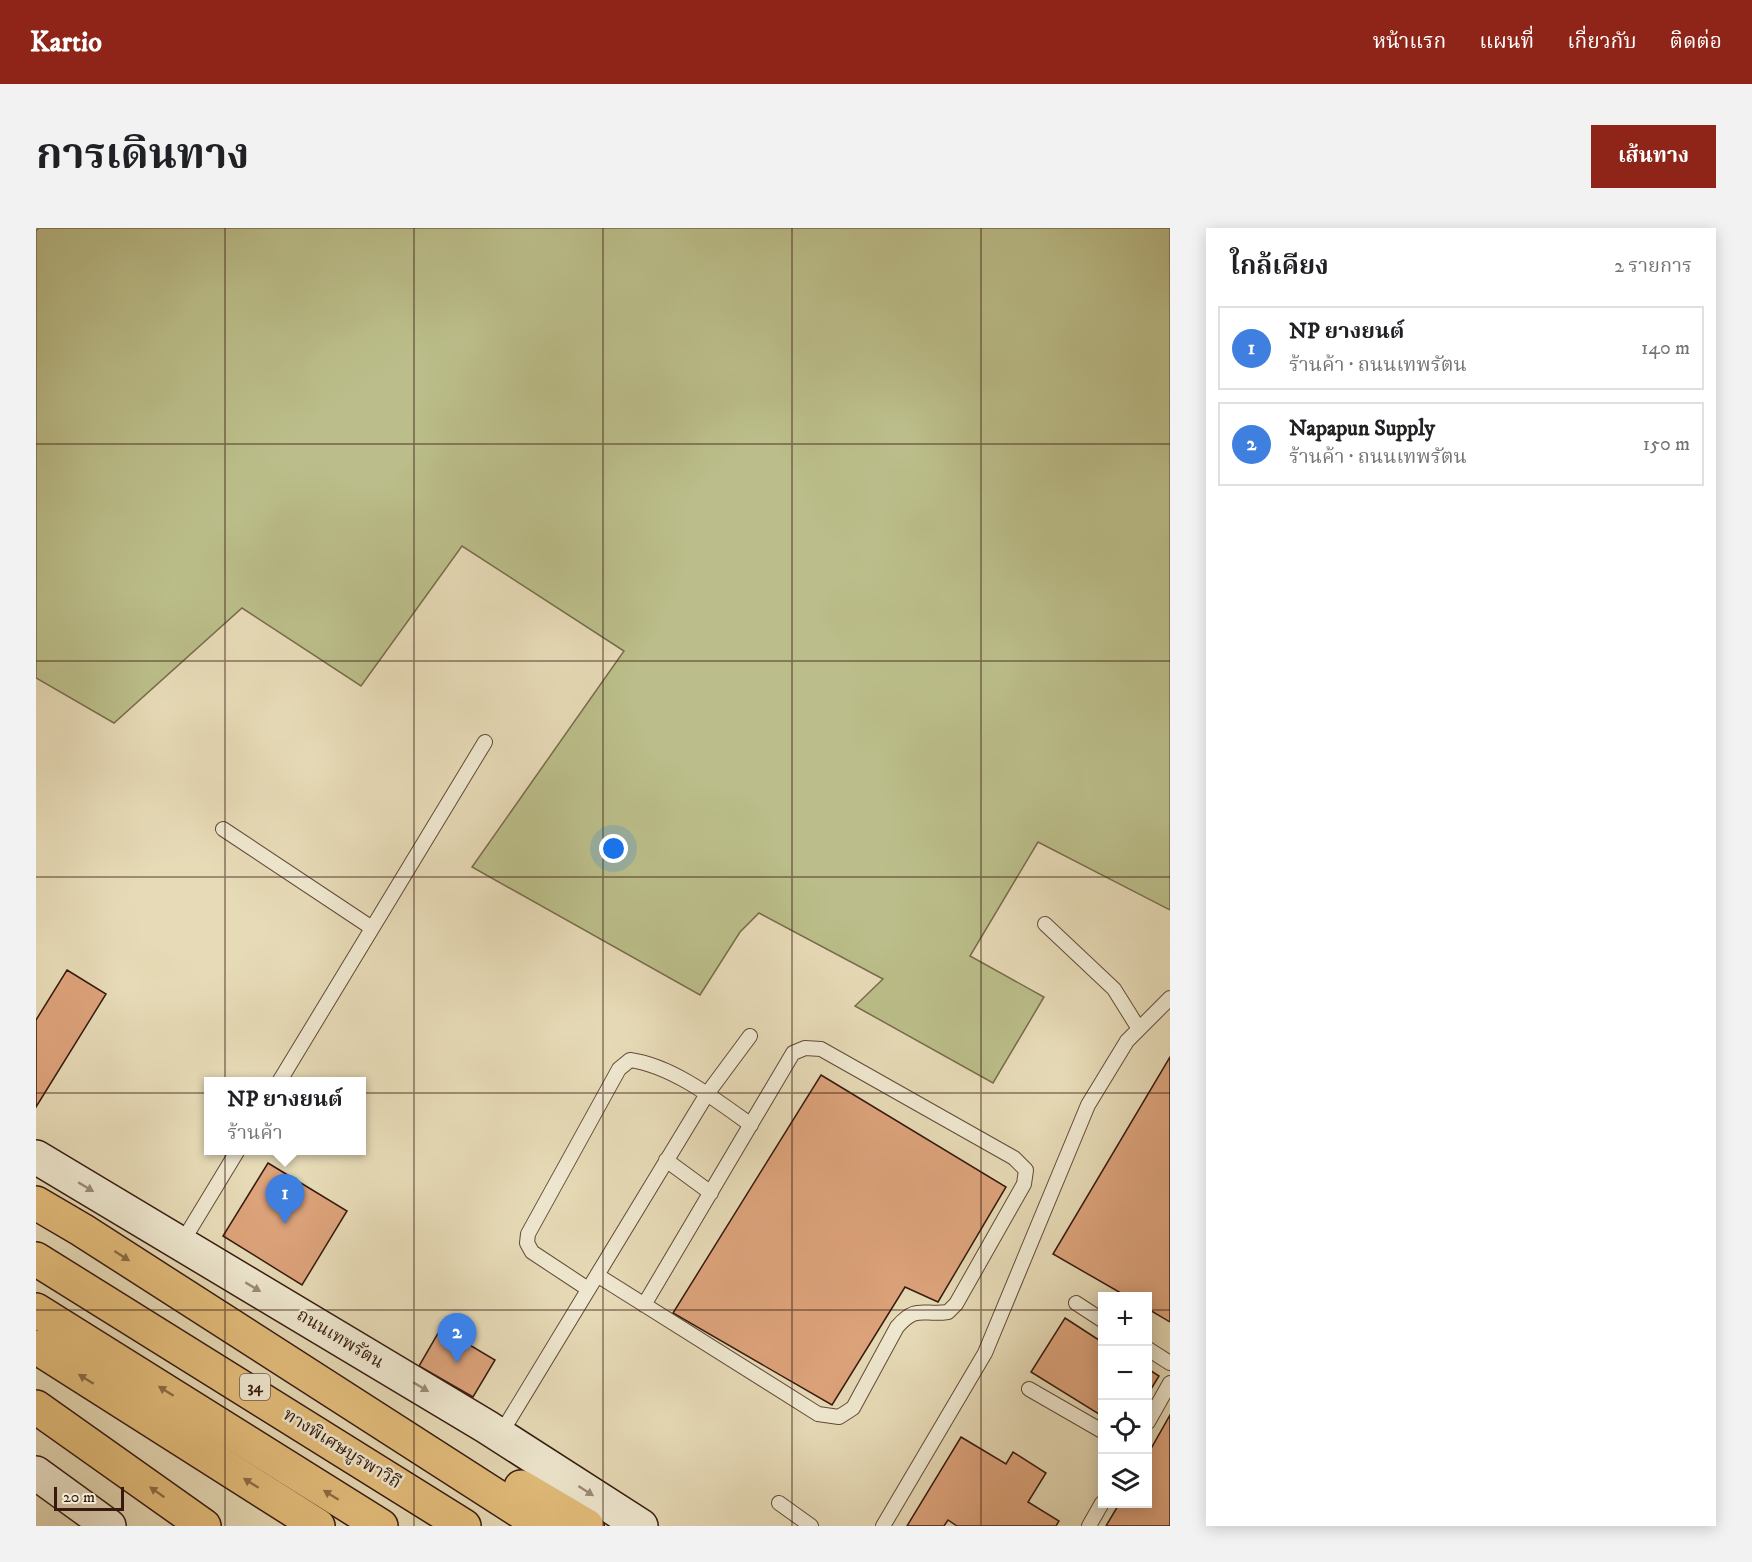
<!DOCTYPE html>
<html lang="th">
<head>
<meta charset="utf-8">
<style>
	:root { --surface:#fff; --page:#f2f2f2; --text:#202124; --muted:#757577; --line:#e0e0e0; --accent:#8f2418 }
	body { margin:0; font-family:"IM FELL DW Pica","Noto Serif Thai",serif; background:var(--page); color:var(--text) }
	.controls { position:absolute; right:18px; bottom:18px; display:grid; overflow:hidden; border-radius:0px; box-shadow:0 3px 15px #0003 }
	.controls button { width:54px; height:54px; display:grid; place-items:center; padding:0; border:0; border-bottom:2px solid var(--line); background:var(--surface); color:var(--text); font:30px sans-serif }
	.scale { position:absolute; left:18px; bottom:15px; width:70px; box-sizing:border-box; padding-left:6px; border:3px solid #36190f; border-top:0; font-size:16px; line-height:21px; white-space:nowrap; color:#36190f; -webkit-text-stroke:4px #efe8d0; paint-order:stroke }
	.you { position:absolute; left:578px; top:621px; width:21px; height:21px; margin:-15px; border:4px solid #fff; border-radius:50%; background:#1a73e8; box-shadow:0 0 0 9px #1a73e833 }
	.badge { display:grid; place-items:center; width:39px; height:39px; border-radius:50%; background:var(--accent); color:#fff; font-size:20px; font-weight:700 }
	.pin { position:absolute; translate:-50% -50px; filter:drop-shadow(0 2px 3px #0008) }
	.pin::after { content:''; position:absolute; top:32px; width:21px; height:18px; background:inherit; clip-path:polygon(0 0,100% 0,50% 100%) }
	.popup { position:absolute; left:168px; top:849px; width:162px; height:78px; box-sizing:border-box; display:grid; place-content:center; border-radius:0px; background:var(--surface); filter:drop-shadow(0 2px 4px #0005); font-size:20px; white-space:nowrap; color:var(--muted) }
	.popup b { font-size:22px; color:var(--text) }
	.popup::after { content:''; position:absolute; left:50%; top:100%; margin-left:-12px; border:12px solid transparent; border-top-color:var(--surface) }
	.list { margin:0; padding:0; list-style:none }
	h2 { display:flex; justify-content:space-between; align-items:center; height:78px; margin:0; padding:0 24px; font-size:26px }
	h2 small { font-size:20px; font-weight:400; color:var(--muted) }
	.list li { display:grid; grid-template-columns:39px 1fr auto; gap:18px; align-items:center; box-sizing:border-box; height:84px; margin:0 12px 12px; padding:0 12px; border:2px solid var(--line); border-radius:0px }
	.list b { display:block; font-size:22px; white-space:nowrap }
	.list p { margin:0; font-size:20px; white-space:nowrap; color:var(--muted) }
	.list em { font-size:20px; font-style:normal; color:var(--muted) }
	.icon { flex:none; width:33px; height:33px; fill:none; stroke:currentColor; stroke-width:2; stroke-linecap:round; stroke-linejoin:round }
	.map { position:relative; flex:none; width:1134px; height:1298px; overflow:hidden; border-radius:0px }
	header { display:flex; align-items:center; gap:36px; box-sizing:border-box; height:84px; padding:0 30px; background:var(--accent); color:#fff }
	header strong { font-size:28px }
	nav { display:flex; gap:33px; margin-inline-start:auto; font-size:21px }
	.intro { display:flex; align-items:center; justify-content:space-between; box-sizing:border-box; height:144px; padding:0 36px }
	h1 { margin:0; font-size:42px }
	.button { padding:15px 27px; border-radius:0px; background:var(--accent); color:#fff; font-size:21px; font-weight:700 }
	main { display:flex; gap:36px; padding:0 36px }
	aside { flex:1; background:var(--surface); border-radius:0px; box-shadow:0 3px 15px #0003 }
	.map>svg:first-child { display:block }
	.green { fill:#bbbe8a; stroke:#786c4c; stroke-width:1.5 }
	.building { fill:#dda37b; stroke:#36190f; stroke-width:1.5 }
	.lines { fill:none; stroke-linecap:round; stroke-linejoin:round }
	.service-casing { stroke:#624a39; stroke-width:16 }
	.secondary-casing { stroke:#36190f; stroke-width:36 }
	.trunk-casing { stroke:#36190f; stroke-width:36 }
	.motorway-casing { stroke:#36190f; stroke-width:36 }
	.service { stroke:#efe8d0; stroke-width:14 }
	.secondary { stroke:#efe8d0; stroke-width:33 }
	.trunk { stroke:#e4be7c; stroke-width:33 }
	.motorway { stroke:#e4be7c; stroke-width:33 }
	.oneway { fill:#9c8b79 }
	.oneway2 { fill:#8d6c46 }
	.grid { fill:none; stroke:#36190f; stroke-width:1.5; stroke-opacity:0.55 }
	.labels { text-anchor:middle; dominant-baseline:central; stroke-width:5; stroke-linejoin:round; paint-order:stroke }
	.shield { fill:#efe8d0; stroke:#6e5749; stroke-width:1.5 }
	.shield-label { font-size:16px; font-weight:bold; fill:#36190f }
	.street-label { font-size:18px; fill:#36190f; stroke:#efe8d0 }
</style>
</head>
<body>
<header>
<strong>Kartio</strong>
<nav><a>หน้าแรก</a><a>แผนที่</a><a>เกี่ยวกับ</a><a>ติดต่อ</a></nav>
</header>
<div class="intro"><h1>การเดินทาง</h1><a class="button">เส้นทาง</a></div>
<main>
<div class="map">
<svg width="1134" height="1298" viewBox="0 0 1134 1298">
	<rect width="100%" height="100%" fill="#e7dbb7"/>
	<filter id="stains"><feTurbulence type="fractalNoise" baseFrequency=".00333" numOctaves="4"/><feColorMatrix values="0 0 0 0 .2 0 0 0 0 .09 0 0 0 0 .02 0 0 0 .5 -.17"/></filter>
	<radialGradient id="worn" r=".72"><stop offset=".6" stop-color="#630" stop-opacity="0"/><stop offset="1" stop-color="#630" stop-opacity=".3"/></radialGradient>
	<path class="green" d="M2,0H1134V682L1002,614L934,728L1008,769L957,855L819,778L847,751L723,685L704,704L664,767L436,639L588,423L426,318L325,458L206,380L78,495L0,450V3Z"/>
	<path class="building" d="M31,742L70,766L0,879V792Z
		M1134,829V1094L1112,1081V1068H1090L1017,1026Z
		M785,847L970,959L902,1074L869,1059L796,1177L637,1085Z
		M232,935L311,983L266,1057L187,1008Z
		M1029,1090L1066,1114V1188L995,1144Z
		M405,1100L459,1132L437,1169L383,1138Z
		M1112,1141L1123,1148L1112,1166Z
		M1134,1187V1298H1070L1083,1276H1112V1226Z
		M925,1209L970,1236L977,1224L1010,1245L992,1274L1023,1293L1020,1298H921L912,1292L908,1298H871Z"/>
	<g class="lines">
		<defs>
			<path id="service" d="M187,601L336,700
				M1009,696L1078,761L1103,801
				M243,854L449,514
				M630,932L675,965
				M145,1016L202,922
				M561,1047L782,1186L803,1189L817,1180L861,1099C881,1076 887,1088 912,1084L920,1076L988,956L990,942L978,930L785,821L769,820L757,825L608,1077
				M552,1061L496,1024L491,1015L492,1006L583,841L594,832C637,838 680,872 715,897
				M1040,1075L1066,1092
				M1112,1121L1134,1135
				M993,1161L1066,1203
				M1112,1194L1134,1155
				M464,1207L671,866L714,808
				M743,1275L775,1298
				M847,1298L949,1125L1052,877L1091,813L1134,770
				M1053,1298L1066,1275"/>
			<path id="secondary" d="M0,929L451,1199L605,1298
				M0,1245L73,1298"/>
			<path id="trunk" d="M0,1119L282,1298"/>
			<path id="motorway" d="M0,975L46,1002L507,1298
				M0,1031L428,1298
				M0,1082L345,1298
				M0,1179L168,1298
				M485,1259L551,1298"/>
		</defs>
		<use href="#service" class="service-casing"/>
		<use href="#secondary" class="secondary-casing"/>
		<use href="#trunk" class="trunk-casing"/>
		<use href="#motorway" class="motorway-casing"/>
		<use href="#service" class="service"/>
		<use href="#secondary" class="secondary"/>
		<use href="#trunk" class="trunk"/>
		<use href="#motorway" class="motorway"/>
	</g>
	<defs><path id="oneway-solid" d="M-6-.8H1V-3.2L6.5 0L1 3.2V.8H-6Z" transform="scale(1.5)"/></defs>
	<g class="oneway">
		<use href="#oneway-solid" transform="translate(50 959) rotate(31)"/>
		<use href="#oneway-solid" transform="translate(217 1059) rotate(31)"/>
		<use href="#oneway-solid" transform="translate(385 1159) rotate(31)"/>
		<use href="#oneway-solid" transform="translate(550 1263) rotate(33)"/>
	</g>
	<g class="oneway2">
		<use href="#oneway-solid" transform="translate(86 1028) rotate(33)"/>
		<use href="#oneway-solid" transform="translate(50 1151) rotate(-148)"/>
		<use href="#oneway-solid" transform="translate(130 1163) rotate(-148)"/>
		<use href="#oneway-solid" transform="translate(215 1255) rotate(-148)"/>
		<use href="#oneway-solid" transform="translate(121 1264) rotate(-145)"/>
		<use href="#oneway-solid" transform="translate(295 1267) rotate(-148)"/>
	</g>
	<path class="grid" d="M189,0V1298M378,0V1298M567,0V1298M756,0V1298M945,0V1298M0,216H1134M0,433H1134M0,649H1134M0,865H1134M0,1082H1066M1112,1082H1134"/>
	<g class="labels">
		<rect class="shield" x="204" y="1146" width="30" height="26" rx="4.5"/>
		<g class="shield-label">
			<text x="219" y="1159">34</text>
		</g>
		<g class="street-label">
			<text transform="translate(304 1111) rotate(31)">ถนนเทพรัตน</text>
			<text transform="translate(306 1221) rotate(32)">ทางพิเศษบูรพาวิถี</text>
		</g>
	</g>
	<rect width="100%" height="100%" filter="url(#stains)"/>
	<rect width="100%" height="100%" fill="url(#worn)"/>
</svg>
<div class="controls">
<button>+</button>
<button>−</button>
<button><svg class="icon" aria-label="locate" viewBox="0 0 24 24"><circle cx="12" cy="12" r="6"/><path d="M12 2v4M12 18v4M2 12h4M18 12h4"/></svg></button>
<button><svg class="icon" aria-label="layers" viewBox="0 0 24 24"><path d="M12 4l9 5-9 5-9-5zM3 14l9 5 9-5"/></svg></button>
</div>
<div class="scale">20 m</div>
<div class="you"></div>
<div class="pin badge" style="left:249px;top:996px;background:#3f7fe0">1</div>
<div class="popup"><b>NP ยางยนต์</b>ร้านค้า</div>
<div class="pin badge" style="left:421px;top:1135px;background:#3f7fe0">2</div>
</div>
<aside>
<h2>ใกล้เคียง<small>2 รายการ</small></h2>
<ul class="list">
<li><span class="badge" style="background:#3f7fe0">1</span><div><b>NP ยางยนต์</b><p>ร้านค้า · ถนนเทพรัตน</p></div><em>140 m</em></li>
<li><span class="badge" style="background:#3f7fe0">2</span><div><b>Napapun Supply</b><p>ร้านค้า · ถนนเทพรัตน</p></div><em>150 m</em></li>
</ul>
</aside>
</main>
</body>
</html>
